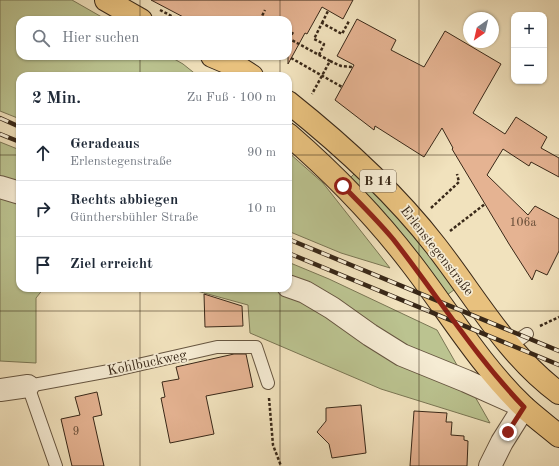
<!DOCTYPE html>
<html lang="de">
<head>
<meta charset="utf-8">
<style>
	:root { --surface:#fff; --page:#f6f6f7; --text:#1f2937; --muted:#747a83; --line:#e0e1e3 }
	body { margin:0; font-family:"Old Standard TT",serif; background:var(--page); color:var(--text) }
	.controls { position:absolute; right:12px; top:12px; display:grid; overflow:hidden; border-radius:8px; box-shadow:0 1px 3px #0004 }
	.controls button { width:36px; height:36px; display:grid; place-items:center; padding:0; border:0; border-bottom:1px solid var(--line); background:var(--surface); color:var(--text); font:20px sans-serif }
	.compass { position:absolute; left:463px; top:12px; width:36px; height:36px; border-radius:50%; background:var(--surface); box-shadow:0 1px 3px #0004; rotate:214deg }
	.stop { position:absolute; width:12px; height:12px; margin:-9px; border:3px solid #8f2418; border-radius:50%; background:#fff }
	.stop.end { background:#8f2418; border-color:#fff; box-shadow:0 1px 4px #0008 }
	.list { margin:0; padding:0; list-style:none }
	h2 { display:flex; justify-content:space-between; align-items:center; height:52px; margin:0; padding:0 16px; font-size:17px }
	h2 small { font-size:13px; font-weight:400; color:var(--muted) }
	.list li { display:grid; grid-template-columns:26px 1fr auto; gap:12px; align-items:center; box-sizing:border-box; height:56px; padding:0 16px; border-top:1px solid var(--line) }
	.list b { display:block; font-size:15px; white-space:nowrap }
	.list p { margin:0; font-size:13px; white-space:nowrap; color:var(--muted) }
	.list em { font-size:13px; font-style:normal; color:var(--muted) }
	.icon { flex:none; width:22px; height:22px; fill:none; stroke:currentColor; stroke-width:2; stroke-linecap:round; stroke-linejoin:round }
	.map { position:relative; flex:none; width:559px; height:466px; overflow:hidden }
	.search { position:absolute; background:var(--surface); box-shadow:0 1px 3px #0004; left:16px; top:16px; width:276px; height:44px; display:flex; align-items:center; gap:10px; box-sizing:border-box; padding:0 14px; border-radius:12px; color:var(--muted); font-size:15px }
	.panel { position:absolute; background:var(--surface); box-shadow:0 1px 3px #0004; left:16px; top:72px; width:276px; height:220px; border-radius:12px }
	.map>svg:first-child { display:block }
	.green { fill:#bbc390; stroke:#7a7654 }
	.building { fill:#e5b392; stroke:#392818 }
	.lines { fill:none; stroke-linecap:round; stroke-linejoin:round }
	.lane-casing { stroke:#675641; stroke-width:14 }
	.street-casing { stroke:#675641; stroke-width:24 }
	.primary-casing { stroke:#392818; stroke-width:24 }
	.path { stroke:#392818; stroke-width:2.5; stroke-dasharray:3 2; stroke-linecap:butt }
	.lane { stroke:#f6ecd4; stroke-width:12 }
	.street { stroke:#f6ecd4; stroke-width:22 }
	.primary { stroke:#e8c17e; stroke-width:22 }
	.rail-casing { stroke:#392818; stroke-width:4.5 }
	.rail { stroke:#f6ecd4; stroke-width:3; stroke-dasharray:9; stroke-linecap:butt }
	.route { stroke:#8f2418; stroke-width:5 }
	.grid { fill:none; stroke:#392818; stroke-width:1; stroke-opacity:0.55 }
	.labels { text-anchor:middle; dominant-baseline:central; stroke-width:3.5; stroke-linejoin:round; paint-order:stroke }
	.number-label { font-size:12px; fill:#644b36 }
	.shield { fill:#f6ecd4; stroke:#726350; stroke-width:1 }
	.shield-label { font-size:13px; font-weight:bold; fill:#392818 }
	.street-label { font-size:14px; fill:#392818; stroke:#f6ecd4 }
</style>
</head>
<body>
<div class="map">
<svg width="559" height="466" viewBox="0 0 559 466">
	<rect width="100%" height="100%" fill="#f1e2bd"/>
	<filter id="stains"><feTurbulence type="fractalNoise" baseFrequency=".005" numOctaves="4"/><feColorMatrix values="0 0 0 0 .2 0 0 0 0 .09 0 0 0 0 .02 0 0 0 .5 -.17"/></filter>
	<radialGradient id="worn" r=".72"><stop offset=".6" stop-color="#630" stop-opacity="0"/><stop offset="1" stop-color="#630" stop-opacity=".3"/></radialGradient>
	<path class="green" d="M0,0H72L107,20H20V56H169L183,64L198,76H20V119L0,111Z
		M0,142L20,150V288H44L36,298V363L0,361Z
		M288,152L323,183L390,268L341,253L288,231Z
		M358,170L458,287L447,295L350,178Z
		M288,262L329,279L437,330L490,423L381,389L250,333L248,305L186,288H288Z"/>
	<path class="building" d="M151,0H353L343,19L322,7L307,34L305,33L288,64V20H189Z
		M357,19L396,40L391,50L424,67L445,31L501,64L473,113L505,134L516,117L547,137L541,148L559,158V177L531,162L529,166L503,149L487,175L528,215L535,206L559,219V251L547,275L536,270L532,280L509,244L452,149L453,148L442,128L424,157L375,126L374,130L335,100L354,65L337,56Z
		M204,294L242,306L243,326L205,327Z
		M234,354H246L253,387L206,396L214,434L170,443L161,398L165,397L162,382L179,379L176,367Z
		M97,392L102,415L93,417L104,466H72L61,419L80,415L75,397Z
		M361,405L366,453L332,458L329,444L317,432L326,421V408Z
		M414,411L447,413L446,422H452L451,435L464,436V440L468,441L467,466H410Z"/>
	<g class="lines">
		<defs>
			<path id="lane" d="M510,346L527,334
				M56,466L28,386L120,369L217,347H256L268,383"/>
			<path id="street" d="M0,187L20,193
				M288,286L305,292L332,308L370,335L402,355L466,381L524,407L502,442L490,466
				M0,390L28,386"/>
			<path id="primary" d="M106,0L141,20
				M212,56L238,67L252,76
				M288,102C342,145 393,191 435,245C475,296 507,355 559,393
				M288,134C333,173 375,216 411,263C448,311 480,365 524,407C535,417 547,426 559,436"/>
		</defs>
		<use href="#lane" class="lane-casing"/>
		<use href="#street" class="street-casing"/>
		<use href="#primary" class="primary-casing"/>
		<path class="path" d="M160,10L179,20
			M260,20L265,10
			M322,23L328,11
			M288,38L330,61L312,94
			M289,39L293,32L290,30
			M319,55L324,44L314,39L322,23L342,34L349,21
			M291,58L342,87
			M330,61L341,66L353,67
			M272,73L278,76
			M431,208L459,182L457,174
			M450,231L485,204
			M540,326L559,317
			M269,398L273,445L281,466"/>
		<use href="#lane" class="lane"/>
		<use href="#street" class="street"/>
		<use href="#primary" class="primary"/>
		<defs>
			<path id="rail" d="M0,118L20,127
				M0,134L20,142
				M288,239L559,351
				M288,253L559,365"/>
		</defs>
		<use href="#rail" class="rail-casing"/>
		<use href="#rail" class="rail"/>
	</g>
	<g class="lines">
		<path class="route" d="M343,186C360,203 377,220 393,239C437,295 474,355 524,407L508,432"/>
	</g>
	<path class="grid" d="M140,0V20M280,0V20M419,0V466M140,56V76M280,56V76M0,155H20M288,155H559M140,288V466M280,288V466M0,311H559"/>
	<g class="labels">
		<g class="number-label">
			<text x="523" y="223">106a</text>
			<text x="76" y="432">9</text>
		</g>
		<rect class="shield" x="360" y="170" width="36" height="22" rx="3"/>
		<g class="shield-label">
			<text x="378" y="181">B 14</text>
		</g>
		<g class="street-label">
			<text transform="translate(437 251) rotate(52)">Erlenstegenstraße</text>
			<text transform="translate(147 363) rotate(-12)">Kohlbuckweg</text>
		</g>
	</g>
	<rect width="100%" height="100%" filter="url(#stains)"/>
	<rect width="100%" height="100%" fill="url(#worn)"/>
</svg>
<div class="controls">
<button>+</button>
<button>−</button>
</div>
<svg class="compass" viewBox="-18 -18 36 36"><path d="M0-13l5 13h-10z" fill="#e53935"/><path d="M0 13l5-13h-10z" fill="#747a83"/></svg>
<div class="stop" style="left:343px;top:186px"></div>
<div class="stop end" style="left:508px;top:432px"></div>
<div class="search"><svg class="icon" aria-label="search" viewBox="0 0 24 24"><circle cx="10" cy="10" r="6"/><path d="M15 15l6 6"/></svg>Hier suchen</div>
<section class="panel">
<h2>2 Min.<small>Zu Fuß · 100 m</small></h2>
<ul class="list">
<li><svg class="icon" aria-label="ahead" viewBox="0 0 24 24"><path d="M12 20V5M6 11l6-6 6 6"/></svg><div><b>Geradeaus</b><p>Erlenstegenstraße</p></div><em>90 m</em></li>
<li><svg class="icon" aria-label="right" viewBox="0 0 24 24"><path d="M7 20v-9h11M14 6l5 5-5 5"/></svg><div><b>Rechts abbiegen</b><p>Günthersbühler Straße</p></div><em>10 m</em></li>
<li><svg class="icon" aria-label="arrive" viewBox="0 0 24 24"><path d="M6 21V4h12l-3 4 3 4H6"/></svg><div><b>Ziel erreicht</b></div></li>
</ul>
</section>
</div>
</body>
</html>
